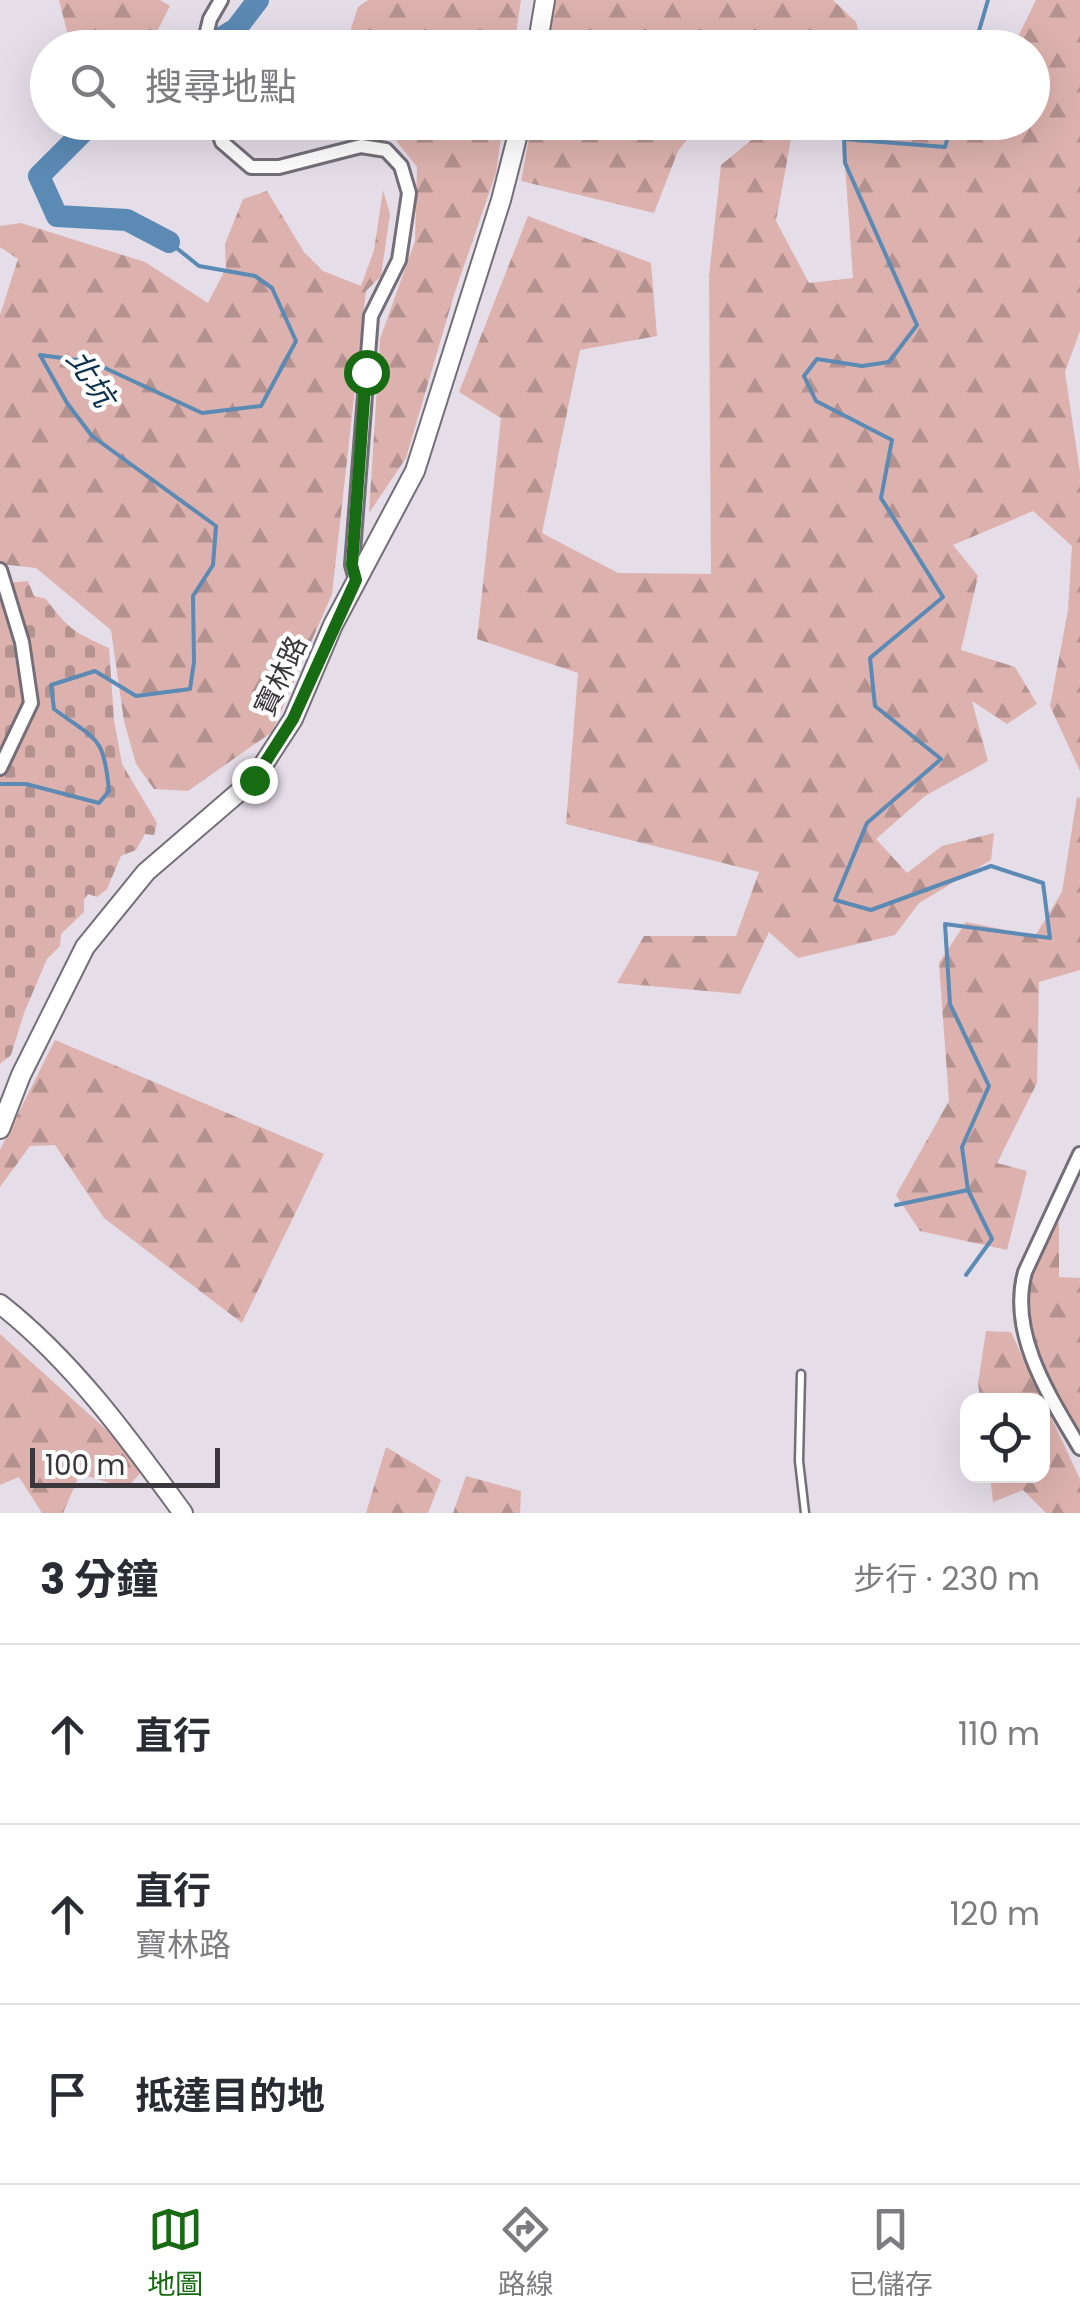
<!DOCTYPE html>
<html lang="zh-TW">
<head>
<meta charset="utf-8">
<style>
	:root { --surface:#fff; --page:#f2f2f3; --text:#2b2b33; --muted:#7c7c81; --line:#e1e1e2; --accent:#176b12 }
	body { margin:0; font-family:Poppins,"Noto Sans TC",sans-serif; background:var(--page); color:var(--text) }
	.controls { position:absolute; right:30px; bottom:30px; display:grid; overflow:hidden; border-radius:20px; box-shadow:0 10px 40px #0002 }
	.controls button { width:90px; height:90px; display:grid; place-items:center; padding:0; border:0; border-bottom:2px solid var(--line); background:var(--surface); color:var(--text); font:50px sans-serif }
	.scale { position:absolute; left:30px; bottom:25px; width:190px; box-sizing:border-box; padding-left:10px; border:5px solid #3b383d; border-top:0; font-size:28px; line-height:35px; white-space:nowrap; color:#3b383d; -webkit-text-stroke:8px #fff; paint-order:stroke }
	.stop { position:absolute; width:30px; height:30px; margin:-22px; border:8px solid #176b12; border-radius:50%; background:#fff }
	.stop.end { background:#176b12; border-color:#fff; box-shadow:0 2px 10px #0008 }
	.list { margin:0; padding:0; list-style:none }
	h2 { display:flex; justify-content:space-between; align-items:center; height:130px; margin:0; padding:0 40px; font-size:42px }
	h2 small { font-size:32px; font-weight:400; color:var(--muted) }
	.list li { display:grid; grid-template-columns:65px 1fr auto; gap:30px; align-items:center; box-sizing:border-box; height:180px; padding:0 40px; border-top:2px solid var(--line) }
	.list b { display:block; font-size:38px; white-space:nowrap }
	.list p { margin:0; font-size:32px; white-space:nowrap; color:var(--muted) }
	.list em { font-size:32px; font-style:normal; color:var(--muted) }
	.icon { flex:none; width:55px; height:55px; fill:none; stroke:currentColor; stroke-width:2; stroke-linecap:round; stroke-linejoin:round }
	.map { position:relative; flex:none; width:1080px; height:1513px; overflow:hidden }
	.search { position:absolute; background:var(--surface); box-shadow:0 10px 40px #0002; left:30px; right:30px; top:30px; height:110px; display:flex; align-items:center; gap:25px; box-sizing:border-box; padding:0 35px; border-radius:55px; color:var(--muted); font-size:38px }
	.sheet { height:670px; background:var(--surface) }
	nav { display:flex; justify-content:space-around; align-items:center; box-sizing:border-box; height:140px; border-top:2px solid var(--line); background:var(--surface); font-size:28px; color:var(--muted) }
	nav a { display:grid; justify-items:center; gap:5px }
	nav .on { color:var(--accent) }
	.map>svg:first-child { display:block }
	.forest { fill:url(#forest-firs) }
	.cemetery { fill:url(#cemetery-stones) }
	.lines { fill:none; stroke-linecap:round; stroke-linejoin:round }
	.stream { stroke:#5b8ab4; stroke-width:4 }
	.river { stroke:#5b8ab4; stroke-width:22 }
	.lane-casing { stroke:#746e78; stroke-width:11 }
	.street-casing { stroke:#746e78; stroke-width:18 }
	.secondary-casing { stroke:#746e78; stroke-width:22 }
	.lane { stroke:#fff; stroke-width:6 }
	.street { stroke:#fff; stroke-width:12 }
	.secondary { stroke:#fff; stroke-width:18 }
	.route { stroke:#176b12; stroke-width:12 }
	.labels { text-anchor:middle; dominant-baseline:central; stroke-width:9; stroke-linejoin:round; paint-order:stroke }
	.street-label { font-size:28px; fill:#3b383d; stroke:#fff }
	.water-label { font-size:30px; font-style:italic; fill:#0b314e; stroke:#fff }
</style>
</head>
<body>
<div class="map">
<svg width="1080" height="1513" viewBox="0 0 1080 1513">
	<defs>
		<pattern id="forest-firs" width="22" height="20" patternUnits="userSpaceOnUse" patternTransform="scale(2.5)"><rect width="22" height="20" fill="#ddb2ae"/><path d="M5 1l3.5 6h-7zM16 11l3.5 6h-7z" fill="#b4928f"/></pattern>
		<pattern id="cemetery-stones" width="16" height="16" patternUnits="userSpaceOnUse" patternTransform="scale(2.5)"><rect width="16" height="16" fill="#ddb2ae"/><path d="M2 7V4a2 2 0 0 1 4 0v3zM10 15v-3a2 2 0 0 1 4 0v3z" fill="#b4928f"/></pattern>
	</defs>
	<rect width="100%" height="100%" fill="#e5dde8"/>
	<path class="forest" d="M59,0H160L170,6L149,47H71Z
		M368,0H521L514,47H345L358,7Z
		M555,0H833L856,22L862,45L847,48L546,47Z
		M1036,0H1080V331L1065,372L1080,472V771L1050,706L1068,610L1072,546L1033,511L953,545L978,576L961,650L1015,667L1037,704L1007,724L972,701L988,761L925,796L876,839L907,873L942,846L994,833L991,860L919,903L895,935L798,958L769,932L740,994L617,983L644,936H736L759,872L566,824L578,673L477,639L501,418L459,392L528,216L651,263L657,336L580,350L542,533L618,573L711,574L709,276L721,165L772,123H794L776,221L809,283L853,278L842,123L1032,122V48L1013,47Z
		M382,123H503L496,173L454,295L406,458L369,513L380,339L415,241L417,167Z
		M532,123V122L700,123L678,151L654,213L521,181Z
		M383,190L390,214L381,276L366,291L332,594L272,732L188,791L154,789L136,764L124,721L111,630L36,568L0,564V315L18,259L0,247V226L21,223L145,262L208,303L226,268L225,244L243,199L267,191L304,252L323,271L361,286L374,250Z
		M1077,797L1080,798V970L1039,982L1037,1083L997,1163L1027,1171L1007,1250L920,1231L896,1195L949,1101L939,963L966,922L1035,936L1062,892Z
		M55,1040L324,1154L242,1323L104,1218L55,1145L30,1146L0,1187V1150Z
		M1059,1223V1277L1080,1278V1447L1024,1331L1019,1301L1047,1227Z
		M986,1331L1011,1332L1080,1479V1513H1046L1023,1490L993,1502L990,1476H1042V1400H980L978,1383Z
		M0,1334L120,1442L143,1470L127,1488L80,1474L63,1513H42L19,1477L0,1485Z
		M386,1447L441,1480L428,1513H366Z
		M466,1476L521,1491L520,1513H453Z"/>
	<path class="cemetery" d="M0,576L7,583L28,581L34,596L46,599C70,631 74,632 109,648L114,720L122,764L157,823L154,835L145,834L136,850L121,856L107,889L97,897L88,894L84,900V912L61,934L60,946L47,959L24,1013L11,1055L0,1064Z"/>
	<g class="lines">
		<path class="stream" d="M974,48L988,0
			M952,122L945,147L844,139L845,163L917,325L889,362L862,366L817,359L804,376L816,401L892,440L881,498L943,597L870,658L875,706L941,759L867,823L835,900L871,910L991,866L1043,883L1050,938L945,924L950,1004L989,1086L962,1147L968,1190L992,1239L966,1275
			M0,784H26L99,803L109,791C104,735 97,741 54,709L51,685L95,671L136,696L190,689L194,662L193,596L213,565L216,526L92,436L67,403L40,355L92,362L202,413L261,406L296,341L272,288L255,276L199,266L169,242
			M896,1205L968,1190"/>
		<path class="river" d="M214,42L236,29L258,0
			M93,122L39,176L57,216L127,220L169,242"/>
		<defs>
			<path id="lane" d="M801,1374L799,1461L805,1513"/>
			<path id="street" d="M203,48L210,19L221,0
				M215,122L222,142L251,167H279L361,146L386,150L401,166L409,193L399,260L371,316L352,565L356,580
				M0,570L22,642L31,703L0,768
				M1080,1154L1025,1272C1008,1334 1050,1397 1080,1448"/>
			<path id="secondary" d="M537,48L545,0
				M0,1129L21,1075L85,947L146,872L254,779L293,719L333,625L415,471L501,200L521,122
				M0,1304C73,1361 129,1439 183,1513"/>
		</defs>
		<use href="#lane" class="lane-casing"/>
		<use href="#street" class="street-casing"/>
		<use href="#secondary" class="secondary-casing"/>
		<use href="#lane" class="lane"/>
		<use href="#street" class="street"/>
		<use href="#secondary" class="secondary"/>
	</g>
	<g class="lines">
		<path class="route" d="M254,780L293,719L356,580L352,565L366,372"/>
	</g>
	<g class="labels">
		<g class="street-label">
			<text transform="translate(281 676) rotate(-65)">寶林路</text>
		</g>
		<g class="water-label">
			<text transform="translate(91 378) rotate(57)">北坑</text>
		</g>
	</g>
</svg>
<div class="controls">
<button><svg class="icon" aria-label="locate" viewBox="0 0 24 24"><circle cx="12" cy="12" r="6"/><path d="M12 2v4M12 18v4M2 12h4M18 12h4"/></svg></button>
</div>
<div class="scale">100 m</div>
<div class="stop" style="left:366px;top:372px"></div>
<div class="stop end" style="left:254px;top:780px"></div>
<div class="search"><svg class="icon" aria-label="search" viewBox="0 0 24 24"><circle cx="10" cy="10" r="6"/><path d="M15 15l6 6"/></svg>搜尋地點</div>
</div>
<section class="sheet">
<h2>3 分鐘<small>步行 · 230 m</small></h2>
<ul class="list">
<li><svg class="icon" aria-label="ahead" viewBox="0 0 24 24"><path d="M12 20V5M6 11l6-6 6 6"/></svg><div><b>直行</b></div><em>110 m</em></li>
<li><svg class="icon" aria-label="ahead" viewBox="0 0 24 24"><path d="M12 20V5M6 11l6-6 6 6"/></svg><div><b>直行</b><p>寶林路</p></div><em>120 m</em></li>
<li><svg class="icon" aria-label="arrive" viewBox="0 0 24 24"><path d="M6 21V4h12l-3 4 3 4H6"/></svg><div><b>抵達目的地</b></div></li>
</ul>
</section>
<nav>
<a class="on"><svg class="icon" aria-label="map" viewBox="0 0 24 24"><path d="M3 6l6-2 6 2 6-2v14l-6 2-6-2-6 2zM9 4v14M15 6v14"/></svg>地圖</a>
<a><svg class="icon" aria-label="directions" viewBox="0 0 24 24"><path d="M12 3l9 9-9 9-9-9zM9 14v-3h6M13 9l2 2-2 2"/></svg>路線</a>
<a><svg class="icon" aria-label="saved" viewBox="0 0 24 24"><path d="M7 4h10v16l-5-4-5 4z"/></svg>已儲存</a>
</nav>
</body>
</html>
